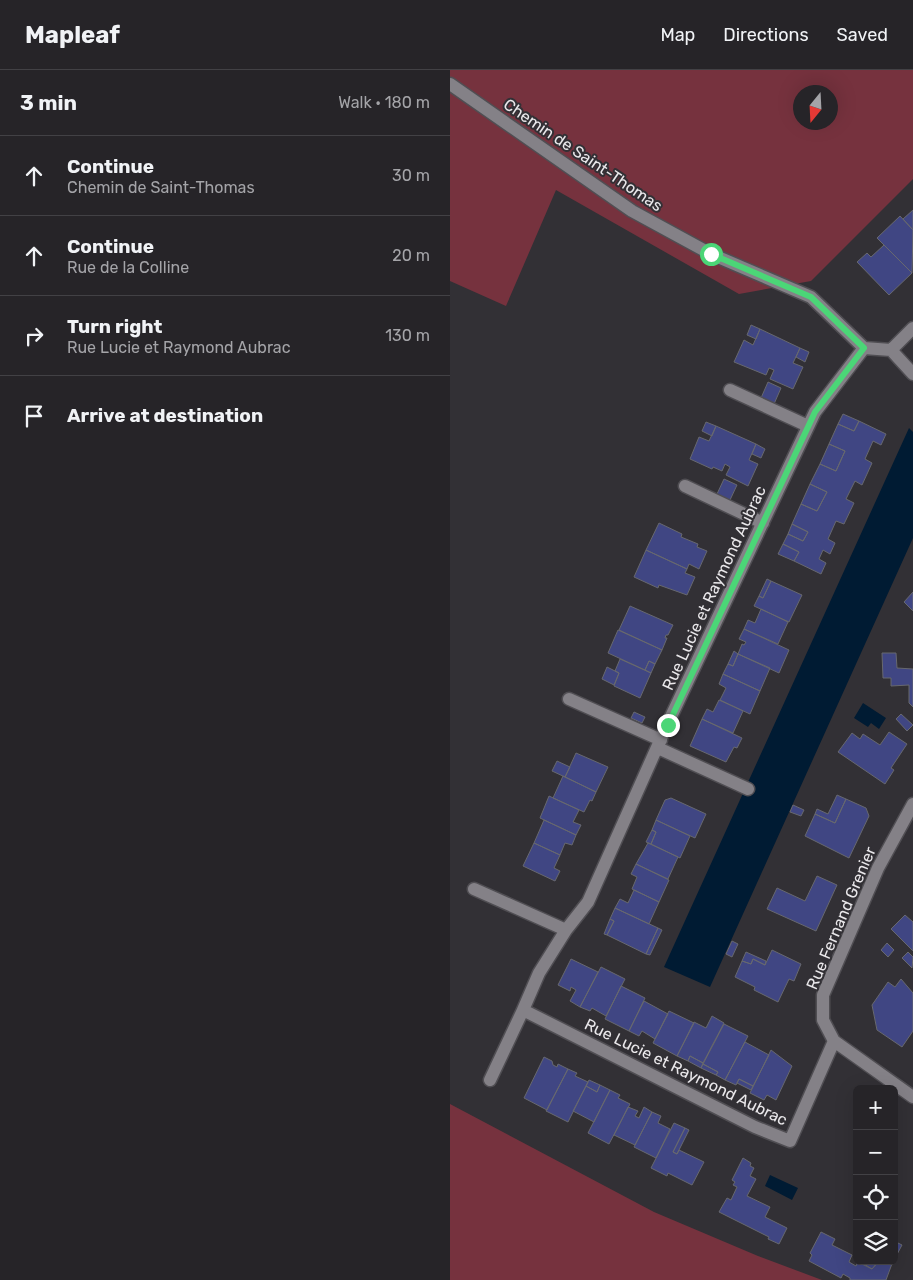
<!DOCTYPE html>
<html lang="en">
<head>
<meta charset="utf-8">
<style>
	:root { --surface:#262428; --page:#323034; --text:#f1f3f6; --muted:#a4a4a8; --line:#424145 }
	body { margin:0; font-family:Rubik,sans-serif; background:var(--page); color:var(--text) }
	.controls { position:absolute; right:15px; bottom:15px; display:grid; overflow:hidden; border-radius:8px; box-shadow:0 5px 20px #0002 }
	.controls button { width:45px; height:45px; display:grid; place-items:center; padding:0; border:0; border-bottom:1px solid var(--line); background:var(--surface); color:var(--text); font:25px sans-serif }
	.compass { position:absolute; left:343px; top:15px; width:45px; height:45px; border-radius:50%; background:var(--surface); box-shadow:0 5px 20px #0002; rotate:198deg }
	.stop { position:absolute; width:15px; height:15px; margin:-11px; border:4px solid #4bd677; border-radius:50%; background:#fff }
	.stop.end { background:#4bd677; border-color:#fff; box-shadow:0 1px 5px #0008 }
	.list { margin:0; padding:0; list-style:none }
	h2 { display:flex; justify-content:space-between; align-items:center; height:65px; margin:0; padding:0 20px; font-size:21px }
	h2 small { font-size:16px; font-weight:400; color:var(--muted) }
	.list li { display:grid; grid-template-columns:32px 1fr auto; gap:15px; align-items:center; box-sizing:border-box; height:80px; padding:0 20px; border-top:1px solid var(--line) }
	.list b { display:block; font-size:19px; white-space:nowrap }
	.list p { margin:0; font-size:16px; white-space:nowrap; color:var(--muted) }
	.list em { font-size:16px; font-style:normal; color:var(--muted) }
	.icon { flex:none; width:28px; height:28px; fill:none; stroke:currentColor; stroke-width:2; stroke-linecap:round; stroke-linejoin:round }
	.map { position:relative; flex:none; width:463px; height:1210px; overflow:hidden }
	header { display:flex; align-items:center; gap:30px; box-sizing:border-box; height:70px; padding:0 25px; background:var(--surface); border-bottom:1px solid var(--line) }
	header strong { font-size:24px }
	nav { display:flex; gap:28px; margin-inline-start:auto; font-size:18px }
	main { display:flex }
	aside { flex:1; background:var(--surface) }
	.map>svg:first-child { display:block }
	.green { fill:#76323e; fill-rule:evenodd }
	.water { fill:#001b33 }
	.building { fill:#404683; stroke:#67686f }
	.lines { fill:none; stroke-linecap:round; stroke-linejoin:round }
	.minor-casing { stroke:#504e53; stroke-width:15 }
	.minor { stroke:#848187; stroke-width:12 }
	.route { stroke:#4bd677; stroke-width:6 }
	.labels { text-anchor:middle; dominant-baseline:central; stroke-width:4; stroke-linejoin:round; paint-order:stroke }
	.street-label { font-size:16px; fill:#eae8eb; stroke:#323035 }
</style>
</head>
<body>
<header>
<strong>Mapleaf</strong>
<nav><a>Map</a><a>Directions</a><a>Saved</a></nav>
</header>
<main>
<aside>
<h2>3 min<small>Walk · 180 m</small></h2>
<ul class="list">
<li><svg class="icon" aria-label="ahead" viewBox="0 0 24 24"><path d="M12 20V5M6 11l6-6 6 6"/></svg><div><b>Continue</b><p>Chemin de Saint-Thomas</p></div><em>30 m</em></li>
<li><svg class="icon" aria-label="ahead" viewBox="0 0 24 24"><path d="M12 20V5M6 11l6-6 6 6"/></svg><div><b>Continue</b><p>Rue de la Colline</p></div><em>20 m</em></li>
<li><svg class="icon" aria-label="right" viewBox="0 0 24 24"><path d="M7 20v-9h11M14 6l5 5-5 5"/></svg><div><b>Turn right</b><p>Rue Lucie et Raymond Aubrac</p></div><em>130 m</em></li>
<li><svg class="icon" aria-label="arrive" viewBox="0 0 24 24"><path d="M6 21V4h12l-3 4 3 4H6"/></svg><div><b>Arrive at destination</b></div></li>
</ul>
</aside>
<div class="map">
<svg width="463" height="1210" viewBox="0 0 463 1210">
	<rect width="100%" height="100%" fill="#323035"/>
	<path class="green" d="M0,0H463V109L361,211L289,224L106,120L56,236L0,211ZM350,22H380V52H350Z
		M0,1034L204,1142L308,1186L372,1210H0Z"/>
	<path class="water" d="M459,358L463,362V468L260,917L214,897Z
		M413,633L436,648L429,659L421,653L418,657L404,648Z
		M320,1105L348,1118L342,1130L315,1116Z"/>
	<path class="building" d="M463,140V160L453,149Z
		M450,146L463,160L462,203L427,168Z
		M434,175L462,203L439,225L407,192L417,183L421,187Z
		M301,255L310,259L306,269L297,265Z
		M310,259L350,278L343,293L353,297L343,319L320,309L324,300L319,298L316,305L284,292L294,270L303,275Z
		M350,278L359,282L355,292L346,287Z
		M318,312L331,318L324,334L311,328Z
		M393,344L409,351L404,361L388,354Z
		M409,351L436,364L431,375L423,371L415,389L422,393L412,415L405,411L396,429L404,433L394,454L386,451L378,469L385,473L380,484L373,480L369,489L376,493L371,504L344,491L349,482L333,474L338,464L353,471L358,462L342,454L351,434L367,441L377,422L360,414L370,394L386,401L395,381L379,374L388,354L404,361Z
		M256,352L266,356L262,366L252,361Z
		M266,356L306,374L299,390L308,394L298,416L276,405L280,397L275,394L272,401L263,397L262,399L240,389L249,367L259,371Z
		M306,374L315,379L311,388L302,384Z
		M379,374L395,381L386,401L370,394Z
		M274,409L287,415L280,430L267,424Z
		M360,414L377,422L367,441L351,434Z
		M209,453L232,464L231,467L248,474L247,477L257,481L249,499L239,494L237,499L196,480Z
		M342,454L358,462L353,471L338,464Z
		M333,474L349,482L344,491L328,484Z
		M196,480L237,499L235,503L245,507L237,525L209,515L208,518L184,507Z
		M317,509L321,511L313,528L309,526Z
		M321,511L352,525L339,552L304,536L309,526L313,528Z
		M463,522V541L454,532Z
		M180,536L223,555L218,565H216L215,568H217L212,580L169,560Z
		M311,539L338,552L328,574L294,559L298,550L305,553Z
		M294,559L339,580L329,603L288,584L292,574L294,575L296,572L289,569Z
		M168,560L212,580L205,594L199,591L195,600L158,583Z
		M284,581L288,584L283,596L278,594Z
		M432,583H446L447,598L463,599V637L459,633V615L441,616V608H433Z
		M288,584L320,598L310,621L273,604L278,594L283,596Z
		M170,589L201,603L190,628L164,616L169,603L165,601Z
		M199,591L205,594L201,603L195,600Z
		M157,597L169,603L164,615L152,609Z
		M273,604L310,621L300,644L270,630L276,618L269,614Z
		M269,630L293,641L283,663L252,649L257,639L263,642Z
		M184,642L195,647L192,653L181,648Z
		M451,644L463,655L457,661L446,649Z
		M252,649L292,668L287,678L284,677L276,692L240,676Z
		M439,662L457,674L441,698L444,700L435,714L388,682L402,663L410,669L413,664L430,675Z
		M126,683L158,697L146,722L115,707Z
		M107,691L120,697L115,707L102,701Z
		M113,706L146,722L142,731L140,730L134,742L103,728Z
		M387,725L396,729L385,753L365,744L367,739L378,744Z
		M99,726L129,740L123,752L131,755L126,765L90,748Z
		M221,728L256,744L245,768L206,750L215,730Z
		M396,729L416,738L419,746L399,788L355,766L365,744L385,753Z
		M343,735L354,740L351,746L340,742Z
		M94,750L126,765L122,775L115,773L110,785L84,773Z
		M206,750L240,766L230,788L201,774L206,762L202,760Z
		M202,760L206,762L201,774L196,772Z
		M84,773L110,785L104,798L110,801L105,811L73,796Z
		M198,773L228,787L218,809L186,794Z
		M186,794L219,810L209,832L182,819L187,807L181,804Z
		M367,806L387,815L366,861L317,839L327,818L355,831Z
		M184,820L209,832L199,854L165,838L170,829L178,833Z
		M165,838L208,858L196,884L157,865L164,851L160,849Z
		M455,845L463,852V881L441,859Z
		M160,849L164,851L157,865L154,864Z
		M208,858L212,860L200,885L196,884Z
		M282,871L288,874L282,887L276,884Z
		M437,873L444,880L438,887L431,880Z
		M322,880L351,894L344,911L339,909L328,932L304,920L305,917L285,907L292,891L301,894L303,889L315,895Z
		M296,882L316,891L315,895L303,889L301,894L292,891Z
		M458,882L463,887L462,898L452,888Z
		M121,889L148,902L130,937L120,931L126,920L121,917L120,921L108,915Z
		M151,897L175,909L156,946L142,938L140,941L130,937Z
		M451,909L463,923V961L452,977L427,960L422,935L438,912L445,917Z
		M171,916L195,928L179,961L155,949Z
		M194,931L218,944L205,969L192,961L189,966L179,961Z
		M219,941L244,953L227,986L203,973Z
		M262,946L274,953L253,993L240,986L238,991L227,986L244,952L256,958Z
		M274,954L298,966L275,1010L266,1005L268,1002L253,994Z
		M295,972L319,985L303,1016L289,1009L286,1015L275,1010Z
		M321,980L342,996L326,1030L317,1025L314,1030L300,1023Z
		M240,986L253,993L251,998L238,991Z
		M94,987L102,991L103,995L107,997L108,994L118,999L97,1040L74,1028Z
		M253,994L268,1002L266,1005L251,998Z
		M118,999L127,1003L125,1006L138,1012L118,1052L96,1041Z
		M289,1009L303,1016L301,1020L287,1013Z
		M139,1010L150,1015L147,1022L136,1016Z
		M150,1015L160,1020L144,1052L123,1041L136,1016L147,1022Z
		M160,1020L170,1025L168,1028L180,1034L159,1074L138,1063Z
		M178,1037L188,1041L185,1046L189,1048L194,1037L202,1042L185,1075L164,1065Z
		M202,1042L211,1046L208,1053L220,1059L206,1088L184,1077Z
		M224,1053L235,1058L223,1082L227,1084L229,1080L254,1092L242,1115L218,1103L217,1106L201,1098Z
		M235,1058L239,1060L227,1084L223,1082Z
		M293,1088L301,1093L300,1096L304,1098L300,1106L306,1109L297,1126L320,1137L315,1147L337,1158L329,1174L318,1169L319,1167L269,1142L277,1128L281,1130L287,1117L283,1115L285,1112L282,1110Z
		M371,1162L385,1169L382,1175L402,1185L399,1192L406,1196L408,1192L422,1199L429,1191H443L436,1210H400V1208L393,1204L391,1208L359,1191L362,1185L360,1183Z
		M444,1171L452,1175L444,1190Z
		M409,1191H429L422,1199Z"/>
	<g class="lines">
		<defs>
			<path id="minor" d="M0,14L182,141L261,184L361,227L414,278L441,280L463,304
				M441,280L463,258
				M280,320L358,356
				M235,416L313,453
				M119,629L211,670
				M208,678L298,719
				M463,734L428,798L373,925V950L384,971L463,1027
				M24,819L116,860
				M384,971L340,1071L305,1057L73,940L89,903L116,860L138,832L217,655L365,342L414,278
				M40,1010L73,940"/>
		</defs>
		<use href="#minor" class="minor-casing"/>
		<use href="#minor" class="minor"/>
	</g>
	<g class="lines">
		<path class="route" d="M218,655L365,342L414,278L361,227L261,184"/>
	</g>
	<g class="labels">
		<g class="street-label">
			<text transform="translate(133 85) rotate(34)">Chemin de Saint-Thomas</text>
			<text transform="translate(264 518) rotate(-65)">Rue Lucie et Raymond Aubrac</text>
			<text transform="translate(391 848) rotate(-67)">Rue Fernand Grenier</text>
			<text transform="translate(236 1002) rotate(26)">Rue Lucie et Raymond Aubrac</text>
		</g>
	</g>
</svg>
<div class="controls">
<button>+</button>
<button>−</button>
<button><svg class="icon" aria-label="locate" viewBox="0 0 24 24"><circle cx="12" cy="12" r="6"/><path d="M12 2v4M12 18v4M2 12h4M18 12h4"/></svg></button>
<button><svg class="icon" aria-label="layers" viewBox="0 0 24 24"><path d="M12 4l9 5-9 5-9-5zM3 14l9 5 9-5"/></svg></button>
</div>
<svg class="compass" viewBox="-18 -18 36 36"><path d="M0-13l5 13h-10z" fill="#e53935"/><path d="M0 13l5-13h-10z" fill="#a4a4a8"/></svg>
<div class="stop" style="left:261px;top:184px"></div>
<div class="stop end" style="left:218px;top:655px"></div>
</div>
</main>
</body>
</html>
